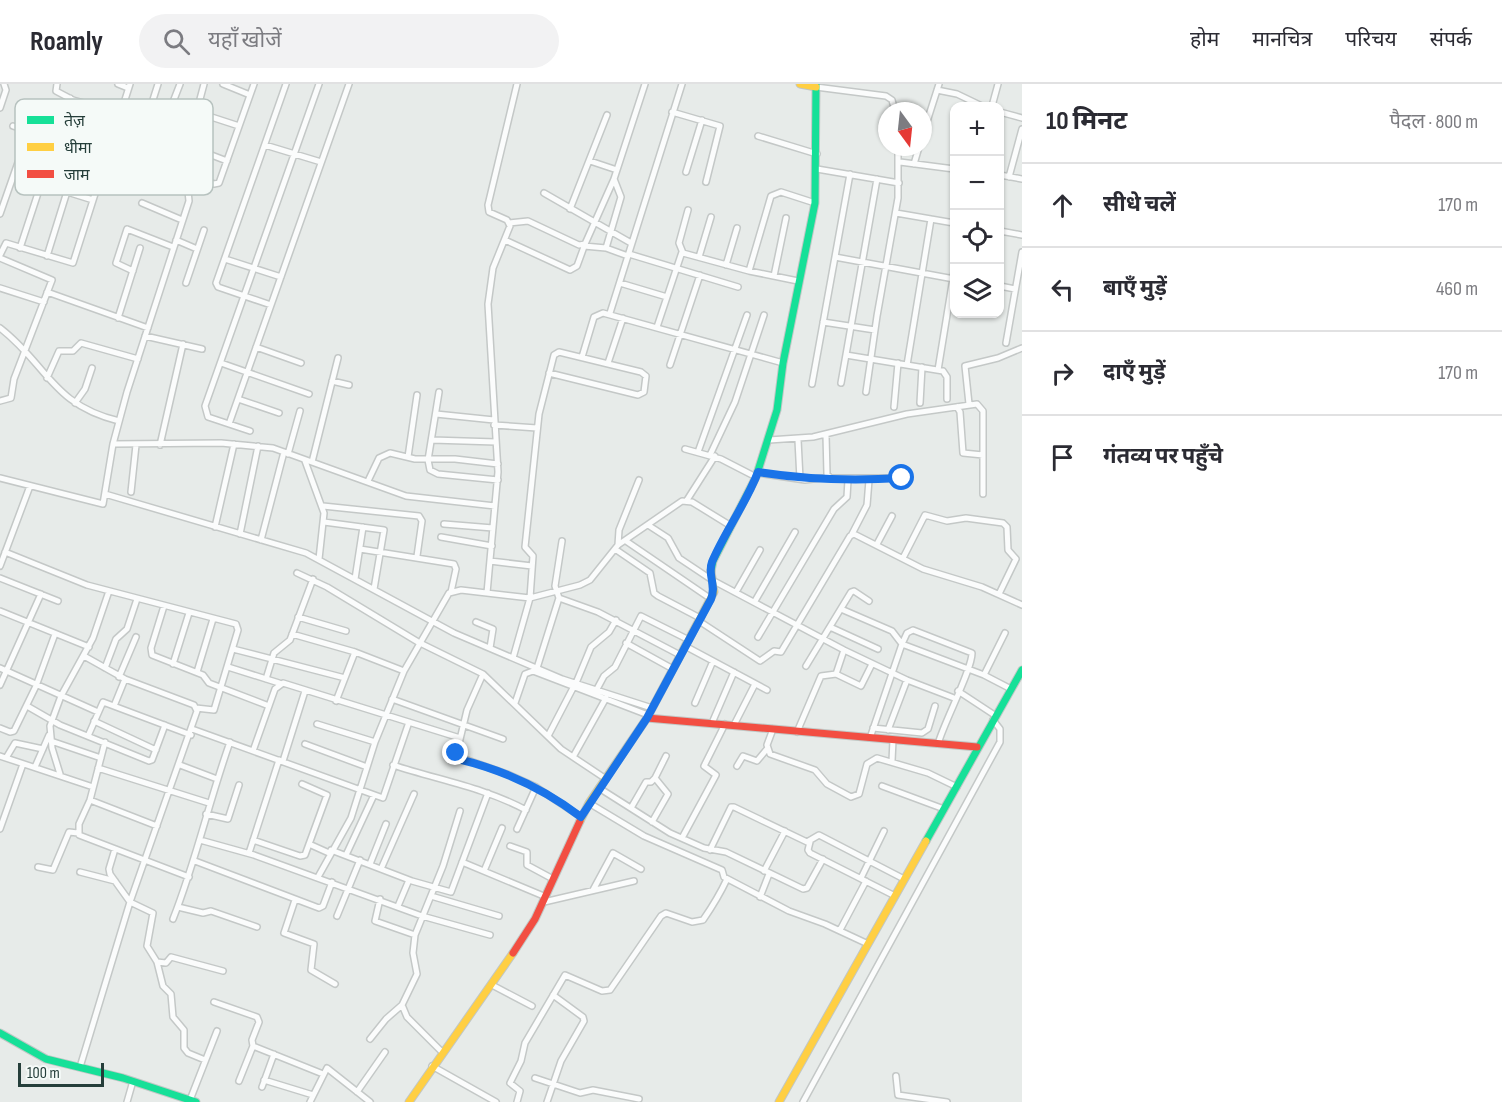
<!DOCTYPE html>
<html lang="hi">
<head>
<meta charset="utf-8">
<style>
	:root { --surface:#fff; --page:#f2f2f3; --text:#2b2b33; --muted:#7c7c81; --line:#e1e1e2 }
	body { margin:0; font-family:"Sofia Sans Condensed","Noto Sans Devanagari",sans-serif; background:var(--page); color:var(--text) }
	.controls { position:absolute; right:18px; top:18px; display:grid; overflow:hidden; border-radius:12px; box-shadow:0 2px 4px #0004 }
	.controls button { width:54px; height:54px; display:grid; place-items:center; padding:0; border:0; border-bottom:2px solid var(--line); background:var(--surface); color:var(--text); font:30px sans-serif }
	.compass { position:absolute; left:878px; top:18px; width:54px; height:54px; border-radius:50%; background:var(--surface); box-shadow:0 2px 4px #0004; rotate:165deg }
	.scale { position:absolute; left:18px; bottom:15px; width:86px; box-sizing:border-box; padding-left:6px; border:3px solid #253e3a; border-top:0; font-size:16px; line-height:21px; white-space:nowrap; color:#253e3a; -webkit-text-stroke:4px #f5faf8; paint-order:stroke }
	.stop { position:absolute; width:18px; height:18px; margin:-14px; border:4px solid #1a73e8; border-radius:50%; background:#fff }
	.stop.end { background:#1a73e8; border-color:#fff; box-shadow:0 2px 6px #0008 }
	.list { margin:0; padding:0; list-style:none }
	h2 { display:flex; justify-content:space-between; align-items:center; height:78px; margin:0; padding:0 24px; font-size:26px }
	h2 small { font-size:20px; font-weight:400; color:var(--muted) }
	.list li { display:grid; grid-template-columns:39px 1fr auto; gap:18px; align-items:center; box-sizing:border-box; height:84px; padding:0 24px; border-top:2px solid var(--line) }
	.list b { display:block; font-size:22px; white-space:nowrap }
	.list em { font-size:20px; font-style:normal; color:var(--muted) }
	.icon { flex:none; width:33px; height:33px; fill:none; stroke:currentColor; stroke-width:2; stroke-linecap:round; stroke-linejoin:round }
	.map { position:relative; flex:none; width:1022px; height:1018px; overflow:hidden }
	header { display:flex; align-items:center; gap:36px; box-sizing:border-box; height:84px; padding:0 30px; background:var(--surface); border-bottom:2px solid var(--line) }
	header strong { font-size:28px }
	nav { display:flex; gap:33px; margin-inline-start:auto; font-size:21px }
	.search { width:420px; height:54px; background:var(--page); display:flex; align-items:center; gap:15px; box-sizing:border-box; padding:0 21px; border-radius:33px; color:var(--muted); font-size:22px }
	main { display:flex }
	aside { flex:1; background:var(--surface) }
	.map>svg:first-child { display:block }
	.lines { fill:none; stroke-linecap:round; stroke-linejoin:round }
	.street-casing { stroke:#c4c8c7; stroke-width:8 }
	.fast-casing { stroke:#c1c7c5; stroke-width:9 }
	.slow-casing { stroke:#c1c7c5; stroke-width:9 }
	.jam-casing { stroke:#c1c7c5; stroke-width:9 }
	.street { stroke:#fbfcfc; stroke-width:5 }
	.fast { stroke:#16e098; stroke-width:7 }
	.slow { stroke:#ffcf43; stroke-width:7 }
	.jam { stroke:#f24e42; stroke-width:7 }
	.route { stroke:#1a73e8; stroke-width:8 }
	.key { fill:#f5faf8; stroke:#b7c2bf; stroke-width:1.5 }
	.key-label { font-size:16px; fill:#253e3a }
</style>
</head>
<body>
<header>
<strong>Roamly</strong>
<div class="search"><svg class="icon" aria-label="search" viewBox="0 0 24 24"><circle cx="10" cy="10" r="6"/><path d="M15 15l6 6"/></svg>यहाँ खोजें</div>
<nav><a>होम</a><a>मानचित्र</a><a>परिचय</a><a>संपर्क</a></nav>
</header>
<main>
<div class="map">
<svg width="1022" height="1018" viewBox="0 0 1022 1018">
	<rect width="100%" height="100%" fill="#e7ebe9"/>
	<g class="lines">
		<defs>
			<path id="street" d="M57,0L56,7L73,16L120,29
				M118,0L128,4
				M158,0L143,47L159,54L180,0
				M223,0L250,11
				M816,3L886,12L892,16L895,27
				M937,6L957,10L982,22
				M152,20L170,28
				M992,22L998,0
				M0,24L6,6L4,0
				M196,28L239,42
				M672,28L720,42L706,98
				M1000,28L1022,34
				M166,39L191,48
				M13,42L57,57
				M923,50L939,0
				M758,52L817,70
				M265,61L321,78
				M188,62L227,77
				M590,77L617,86
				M900,78L954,85
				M914,80L919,63
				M817,85L899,99
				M181,87L214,100L219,99L254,0
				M686,88L702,36
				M1000,91L1022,95
				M1009,93L1022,45
				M32,97L93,116
				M544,109L631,159
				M142,119L182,136
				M570,125L607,31
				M688,126L679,159L683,169L749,187L798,197
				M896,129L954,139
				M0,130L29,47
				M509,139L528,137L579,161L585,160L614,95L645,0
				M1000,147L1022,151
				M176,156L197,165
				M505,156L570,186L577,182L585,160
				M584,162L606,164L628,172
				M20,164L40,103L45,95L70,14
				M606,164L621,113L614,95
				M629,170L738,203
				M0,171L6,159L73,179L130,0
				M47,172L94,21
				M699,173L711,133
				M835,173L954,195
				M0,174L52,196L14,295L11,314L0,317
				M225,175L281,193
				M726,181L737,144
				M133,187L116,179L127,145L173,163
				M749,187L771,112L781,108L815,119
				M774,192L786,134
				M186,199L204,146
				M620,199L667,213
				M1000,202L1015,205
				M0,204L44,218
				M47,208L148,244
				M271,221L218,203L216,199L286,0
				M610,229L682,0
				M118,234L140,164
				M823,238L875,246
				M657,243L682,168
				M0,244C47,280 52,321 119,337
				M145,252L202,265
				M1006,259L1022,168
				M256,263L301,279
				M846,271L943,287L947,293V315
				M582,273L594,233L603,229L783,279
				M221,279L309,310
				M608,279L623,234
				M670,281L700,191
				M907,281L931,135
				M938,286L954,188
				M47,294L59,267H73L81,259L138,275
				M332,297L349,301
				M841,299L877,95
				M812,300L850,90
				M439,308L428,376L430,386L438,390L498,396
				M866,308L877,232L898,114V63
				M238,315L279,329
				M75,319L85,305L92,284
				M920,319L922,283
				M969,320L965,282L998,274L1022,264
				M894,323L898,279
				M957,323L960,328L963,369L983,371
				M436,330L494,336
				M229,340L349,0
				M494,341L537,344
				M250,347L208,333L205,322L319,0
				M826,351L827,390L830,394H902
				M432,356L496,358
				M769,356L813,353L907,330L977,320L983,327V410
				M798,356L800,395
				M113,360L221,359L273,364L406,412L495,422
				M160,361L183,260
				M685,365L721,375L756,393
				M698,368L747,231
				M288,370L300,327
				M710,371L735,318L764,231
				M408,373L417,311
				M305,377L324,429L319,475
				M312,378L338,274
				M758,389L805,396L828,393
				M0,394L103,420L113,360L127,308L189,117L188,107L178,98L204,0
				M368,397L379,374L390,369L415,375H455L498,380
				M131,408L136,361
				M105,410L306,469L454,549L562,595L652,624
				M687,416L715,372
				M323,422L419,432L422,437L417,472
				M324,438L384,446L374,505
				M444,440L493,444
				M648,441L668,454L679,474L712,496L844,566L907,596L954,614
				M215,443L234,360
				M240,450L258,362
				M852,450L867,421L869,396
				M441,453L492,462
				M261,456L284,368
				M562,457L555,502L559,514L598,528L680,571
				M626,457L711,515
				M877,460L892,432
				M618,461L619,446L639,396
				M360,465L454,480L456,485L451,508
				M615,465L650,489L654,509L658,512L700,534
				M5,468L87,501L236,540L238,546L214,626L196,624
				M903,474L925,431L947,437L966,434L1003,439L1007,443L1008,466L1016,475L999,510
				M490,477L532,482
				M0,482L30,402
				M297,489L327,503L418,558L483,590L561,665L606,695
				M0,494L58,517
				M355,495L363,443
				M736,508L760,466
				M487,509L498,388L488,220L493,184L510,142L507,136L489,128L488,121L517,0
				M755,517L795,448
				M164,522L151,564L152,571L203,591L209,599L269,622
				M841,525L892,547L902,560L984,591L1011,605
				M0,527L89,563
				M298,533L346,547
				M699,537L760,577L774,567L781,568L850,452L854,450L923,485L982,503L1022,521
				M476,538L493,545L490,564
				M830,543L878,565
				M292,550L355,568L404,587
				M758,553L834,425L847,413L848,396
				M626,559L673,585
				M685,562L767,606
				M233,565L345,594
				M513,574L530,514L533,472L525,463L539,330L554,271L559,268L641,288L646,292L644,308L638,311L549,289
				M173,580L189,529
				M806,582L851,508L854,507L869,517
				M228,583L279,599
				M0,584L98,628
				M105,584L116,555L127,545L137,515
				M537,584L559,514
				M197,588L213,535
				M483,590L467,626L456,672L507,690L536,703L581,733
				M836,590L861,602L872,580
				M984,591L1005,549
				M119,593L136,553
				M266,595L274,569L290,556L313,495
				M576,599L591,563L609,548L616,536
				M0,601L41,510
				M597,605L604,592L615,583L641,532L689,556
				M958,607L996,632
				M392,615L503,655
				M336,617L355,568
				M515,619L525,590L533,587L648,631
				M695,619L713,577
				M27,622L60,641L149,677L152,676L165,641
				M114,622L125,595
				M94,637L156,666
				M712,639L734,588
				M317,640L375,658
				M734,641L755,600
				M0,644L10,648L14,647L36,602L55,550
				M873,644L922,649L928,645L935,622
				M192,645L383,714L409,638
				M773,645L767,661L770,670L815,686L827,700L851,713L859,710L867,680L877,674L928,689L957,703
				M888,646L907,596
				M797,648L821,592L836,590L844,566
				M88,652L103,618L191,651
				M548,652L573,604
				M870,654L902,560L907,549L913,546L972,569C972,586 944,638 938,660
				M51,657L101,674
				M105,658L90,716L79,740V751L189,793
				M305,660L367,683
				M253,667L275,605L283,599L460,654
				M0,672L93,703
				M573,673L606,614
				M6,674L15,659L43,665
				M283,677L305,607
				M892,677L893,656
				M180,681L217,695
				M393,681C438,696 483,703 526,726
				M737,682L743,672L757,677L767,665
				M35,683L49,651
				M98,684L209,719
				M60,690L52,664L50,642L61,612L93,554L109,507
				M882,702L944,725
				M599,704L670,749L704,764L726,768L803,805L807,804L823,775
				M90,716L157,742
				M589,719L644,752L722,786L724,793L789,827L825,840L868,860
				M631,724L646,698H651L655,694
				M206,730L228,735L239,701
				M652,738L668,710L655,694L666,672
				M0,745L23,680
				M517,745L536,703
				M682,754L716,691L704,682L725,640
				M200,756L254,771L422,832L490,851
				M253,756L300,772L305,771L327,711L302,700
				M810,758L808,766L810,769L895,812
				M309,760L329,769
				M510,762L527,768V781L553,795
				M115,765L109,785L110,790L130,818L153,829L147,862L157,878L163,902L171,910L173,933L184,946V964L188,969L205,976
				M331,766L412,797L451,808L488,709
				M710,766L731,723H734L807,758L819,751L904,795
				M249,769L279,676
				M346,771L374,711
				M195,777L319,824L323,822L332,798
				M462,778L546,813
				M370,780L386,740
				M38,783L53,786L69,748L78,749
				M381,785L414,710
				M484,787L502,744
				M764,787L785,747
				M80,788L115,797
				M318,793L351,734L375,658L404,587L449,509L461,506L530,514L580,501L590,496L618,461L682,417L692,418L731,442
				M861,794L884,747
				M593,806L613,769L641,785
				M431,812L499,832
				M760,813L769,790
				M380,815L375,837L415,851
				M295,816L284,849L314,860L311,886L335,900
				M544,818L634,797
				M398,822L409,796
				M178,823L203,829L211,827L257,843
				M337,832L360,776
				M173,835C196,777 209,717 230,658
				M840,846L866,797
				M157,878L166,879L171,873L223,887
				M492,901L532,922
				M214,918L257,933L259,938L252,956L253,962L323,990
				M370,955L386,935L402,921
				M442,968L407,933L402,921L417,890L413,869L415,851L443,782L460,727
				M432,982L496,1018
				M80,983L130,818L197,627L194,621L125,595L84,572
				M896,992L898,1011L947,1018
				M535,994L580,1009L593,1006L639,1015
				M264,996L313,1011
				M239,997L253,962
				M262,1003L274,970
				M357,1008L385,968
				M190,1016L217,947
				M127,1018L133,997
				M310,1018L327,984L370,1018
				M517,1018L520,1007L510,999L521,977L525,959L565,891L602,907L610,906L661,832L666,829L692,838L703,836C712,823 720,810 727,795
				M547,1018L561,977L584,937L583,933L553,911
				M803,1018L1000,658V645L993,636"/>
			<path id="fast" d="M711,487L713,477L756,393L777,326L783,279L815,119L816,0
				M926,757L1022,586
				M0,949L46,975L123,994L196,1018"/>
			<path id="slow" d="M800,0L816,3
				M580,737L589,719L647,634L714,508L711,487
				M409,1018L513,869
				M779,1018L926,757"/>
			<path id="jam" d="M647,634L977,663
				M513,869L535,835L580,737"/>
		</defs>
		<use href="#street" class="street-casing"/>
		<use href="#fast" class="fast-casing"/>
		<use href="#slow" class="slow-casing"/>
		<use href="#jam" class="jam-casing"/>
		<use href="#street" class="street"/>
		<use href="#fast" class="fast"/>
		<use href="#slow" class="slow"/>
		<use href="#jam" class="jam"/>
	</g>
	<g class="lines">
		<path class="route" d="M456,669L458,675C504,686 543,704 581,733L647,634L711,515C717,501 707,491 712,478C725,447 746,420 758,388C807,396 852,397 902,394"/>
	</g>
	<rect x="15" y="15" width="198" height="96" rx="9" class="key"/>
	<rect x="27" y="32" width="27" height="8" fill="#16e098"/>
	<rect x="27" y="59" width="27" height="8" fill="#ffcf43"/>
	<rect x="27" y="86" width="27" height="8" fill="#f24e42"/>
	<g class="key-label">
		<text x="64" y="42">तेज़</text>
		<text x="64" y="69">धीमा</text>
		<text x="64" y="96">जाम</text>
	</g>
</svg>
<div class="controls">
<button>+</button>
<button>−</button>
<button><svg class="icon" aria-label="locate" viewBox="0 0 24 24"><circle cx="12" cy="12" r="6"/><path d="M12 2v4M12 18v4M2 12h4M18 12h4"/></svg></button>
<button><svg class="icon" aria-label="layers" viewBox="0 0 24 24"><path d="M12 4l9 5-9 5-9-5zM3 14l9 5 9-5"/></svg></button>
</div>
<svg class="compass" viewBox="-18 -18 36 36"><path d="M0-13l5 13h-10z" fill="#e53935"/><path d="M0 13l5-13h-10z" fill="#7c7c81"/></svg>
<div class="scale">100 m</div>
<div class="stop" style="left:902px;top:394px"></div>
<div class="stop end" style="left:456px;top:669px"></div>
</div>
<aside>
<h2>10 मिनट<small>पैदल · 800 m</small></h2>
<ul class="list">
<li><svg class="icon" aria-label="ahead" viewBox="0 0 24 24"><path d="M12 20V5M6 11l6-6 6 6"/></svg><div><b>सीधे चलें</b></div><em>170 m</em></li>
<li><svg class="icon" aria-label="left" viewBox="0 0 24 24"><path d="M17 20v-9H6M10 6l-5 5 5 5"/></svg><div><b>बाएँ मुड़ें</b></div><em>460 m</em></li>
<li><svg class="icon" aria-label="right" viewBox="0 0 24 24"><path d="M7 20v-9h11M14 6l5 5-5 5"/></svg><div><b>दाएँ मुड़ें</b></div><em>170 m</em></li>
<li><svg class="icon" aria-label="arrive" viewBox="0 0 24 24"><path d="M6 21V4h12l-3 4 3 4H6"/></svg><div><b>गंतव्य पर पहुँचे</b></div></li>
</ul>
</aside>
</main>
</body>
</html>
